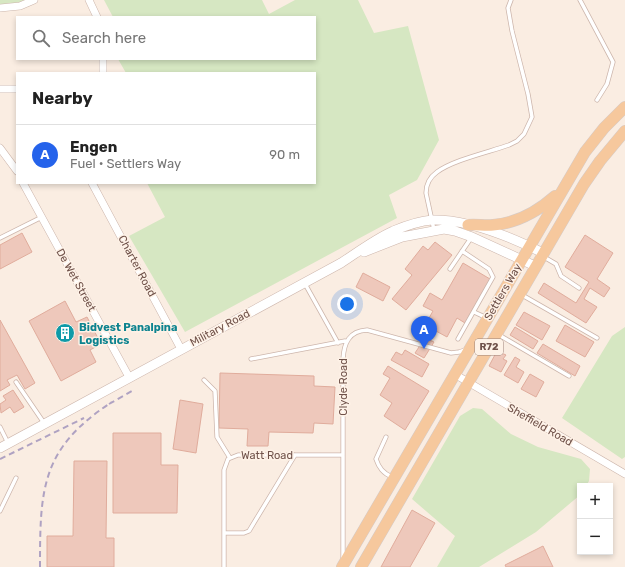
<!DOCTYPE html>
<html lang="en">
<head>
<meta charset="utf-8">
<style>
	:root { --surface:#fff; --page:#f2f2f2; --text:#222; --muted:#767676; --line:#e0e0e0; --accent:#2563eb }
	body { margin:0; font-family:Rubik,sans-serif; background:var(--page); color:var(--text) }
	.controls { position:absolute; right:12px; bottom:12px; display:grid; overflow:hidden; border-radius:0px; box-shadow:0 2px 6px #0003 }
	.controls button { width:36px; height:36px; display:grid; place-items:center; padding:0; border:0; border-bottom:1px solid var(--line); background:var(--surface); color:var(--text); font:20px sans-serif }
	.you { position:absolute; left:347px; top:304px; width:14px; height:14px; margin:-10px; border:3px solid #fff; border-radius:50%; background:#1a73e8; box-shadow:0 0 0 6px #1a73e833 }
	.badge { display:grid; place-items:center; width:26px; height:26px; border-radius:50%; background:var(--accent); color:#fff; font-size:13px; font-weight:700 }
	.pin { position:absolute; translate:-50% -33px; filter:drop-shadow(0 1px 2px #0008) }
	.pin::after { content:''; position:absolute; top:21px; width:14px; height:12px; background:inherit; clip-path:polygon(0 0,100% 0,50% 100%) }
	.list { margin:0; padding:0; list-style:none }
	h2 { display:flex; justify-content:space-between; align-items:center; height:52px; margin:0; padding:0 16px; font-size:17px }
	h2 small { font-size:13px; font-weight:400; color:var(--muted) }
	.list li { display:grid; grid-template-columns:26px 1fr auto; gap:12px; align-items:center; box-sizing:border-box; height:60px; padding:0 16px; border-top:1px solid var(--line) }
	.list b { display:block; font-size:15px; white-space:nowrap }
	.list p { margin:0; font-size:13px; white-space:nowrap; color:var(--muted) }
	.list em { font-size:13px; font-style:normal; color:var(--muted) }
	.icon { flex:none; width:22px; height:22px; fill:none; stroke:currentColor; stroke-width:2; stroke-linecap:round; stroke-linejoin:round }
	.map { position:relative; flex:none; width:625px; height:567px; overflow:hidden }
	.search { position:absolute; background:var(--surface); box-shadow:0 2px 6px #0003; left:16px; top:16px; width:300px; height:44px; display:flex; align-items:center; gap:10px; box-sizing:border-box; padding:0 14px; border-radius:0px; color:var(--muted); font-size:15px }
	.panel { position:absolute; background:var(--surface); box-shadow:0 2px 6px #0003; left:16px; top:72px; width:300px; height:112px; border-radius:0px }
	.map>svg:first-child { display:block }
	.green { fill:#d6e7c2 }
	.building { fill:#eec8bb; stroke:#e0ac9c }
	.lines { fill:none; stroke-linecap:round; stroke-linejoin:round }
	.service-casing { stroke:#cdb6ac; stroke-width:5 }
	.minor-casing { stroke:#cdb6ac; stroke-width:8 }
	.tertiary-casing { stroke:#cdb6ac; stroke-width:10 }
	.primary-casing { stroke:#d4cbc9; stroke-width:12 }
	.service { stroke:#fff; stroke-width:3.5 }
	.minor { stroke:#fff; stroke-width:7 }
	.tertiary { stroke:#fff; stroke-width:9 }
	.primary { stroke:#f6c89d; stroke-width:11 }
	.rail { stroke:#afa2c2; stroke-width:2; stroke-dasharray:6 4; stroke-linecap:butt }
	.labels { text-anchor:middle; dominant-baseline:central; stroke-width:3; stroke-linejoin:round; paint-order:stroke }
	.shield { fill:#fef2e7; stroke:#9b8279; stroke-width:1 }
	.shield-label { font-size:10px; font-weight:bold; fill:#70524a }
	.street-label { font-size:11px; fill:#70524a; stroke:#fef2e7 }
	.culture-label { font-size:11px; font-weight:bold; fill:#0d838f; stroke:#fef2e7; text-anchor:start }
</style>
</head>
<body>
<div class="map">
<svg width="625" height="567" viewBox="0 0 625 567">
	<rect width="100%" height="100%" fill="#faede2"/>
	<path class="green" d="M0,0H29L23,3L0,6Z
		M104,0H262L269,14L295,0H358L374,33L408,26L439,140L417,180L389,195L397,218L185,332L129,236L165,217L147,183H315V73H126L118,59H315V17H113Z
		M625,327V457L622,459L562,418L612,336Z
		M473,408L482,409L511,434L538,447L581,459L590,469L589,481L586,486H580V495L536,532L479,567H437L455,536L412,499L460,416Z"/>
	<path class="building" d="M22,233L32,252L0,269V245Z
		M585,235L613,253L597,279L610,288L604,297L590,288L584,299L597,307L586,323L538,293L544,283L576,303L589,282L565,267Z
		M435,242L452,255L406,310L392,299L412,275L405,269L423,246L428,250Z
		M463,263L490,279L465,323L457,318L447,337L425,325L433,311L423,306L430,293L442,300Z
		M363,273L390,287L383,301L356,287Z
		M65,301L76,322L87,317L101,344L90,350L96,362L61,381L29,321Z
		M524,312L550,326L542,340L516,325Z
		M0,320L35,383L25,389L17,375L7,380L10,385L0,391Z
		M565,325L594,342L585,357L556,341Z
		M515,327L538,341L533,349L510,335Z
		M425,338L434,342L424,358L415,353Z
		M543,344L580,366L575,376L537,353Z
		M405,350L429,364L422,377L391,360L396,352L402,355Z
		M497,351L506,355L503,359L507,361L501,372L489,366Z
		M515,357L520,360L516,367L524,372L518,383L504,375Z
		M388,366L429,391L405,430L384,416L392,403L380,395L390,378L383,374Z
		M220,373L314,376V386L335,387L333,424L314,423L313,433L269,432L268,446H247L248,429L219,428Z
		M530,374L544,382L536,397L521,389Z
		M13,390L24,407L14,413L10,407L1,413L0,404L6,400L3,396Z
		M180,400L203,404L196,453L173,449Z
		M113,433H161V465H178L177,513H113Z
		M74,461H107L106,538H114V567H47V536H73Z
		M412,510L435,523L410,567H381Z
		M543,546L553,567H506L505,565Z"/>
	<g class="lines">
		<defs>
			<path id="service" d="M580,0L613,62L607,84L597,100
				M434,230L426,193C426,184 430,177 437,172C453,160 489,152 509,145L517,141L524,134L532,117L528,94L512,31L508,8L511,0
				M0,238L42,217
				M544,257L556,264L561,276L579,288
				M450,269L471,238
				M304,282L338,343
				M522,295L597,338
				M474,312L487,318
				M499,335L569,376
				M458,339L493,277L489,269L462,251
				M251,359L345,341
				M204,380L215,391L217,437L230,458
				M16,382L44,423
				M0,427L8,443
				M386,437L376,459C379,468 383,473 392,477
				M0,511L16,478
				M224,533H244L249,531L295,455
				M343,559V359C344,343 349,331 367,330L451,353L459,352L465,350
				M224,567V470L228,459L238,455H343"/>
			<path id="minor" d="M89,0L97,17
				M0,8L20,6L34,0
				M103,73V59
				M0,89H17
				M0,148L17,171
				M23,183L129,377
				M92,183L181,349
				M456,375L625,474"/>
			<path id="tertiary" d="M364,252L402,237L444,229L455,231L472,237L535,266
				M0,448L341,263C358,252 375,239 393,231C405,226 419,221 432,220C468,219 511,237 543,253"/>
			<path id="primary" d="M468,225C476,224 485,226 493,225C518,223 537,212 555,196
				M342,567L585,152L604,128L625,107
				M361,567L584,184L600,161L625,131"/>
		</defs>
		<use href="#service" class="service-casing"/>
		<use href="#minor" class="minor-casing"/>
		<use href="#tertiary" class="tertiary-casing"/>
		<use href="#primary" class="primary-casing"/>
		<use href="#service" class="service"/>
		<use href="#minor" class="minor"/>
		<use href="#tertiary" class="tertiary"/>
		<use href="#primary" class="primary"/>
		<path class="rail" d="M109,404L132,391
			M0,459L84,418
			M40,567C40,489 41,448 112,402"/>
	</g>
	<defs>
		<symbol id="building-disc" viewBox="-11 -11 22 22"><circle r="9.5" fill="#0f9aa8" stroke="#fef2e7"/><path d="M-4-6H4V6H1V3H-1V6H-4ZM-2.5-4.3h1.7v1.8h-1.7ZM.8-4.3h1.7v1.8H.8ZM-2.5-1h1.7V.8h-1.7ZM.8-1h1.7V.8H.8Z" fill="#fff"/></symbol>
	</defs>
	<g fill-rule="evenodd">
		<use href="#building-disc" x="54" y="322" width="22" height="22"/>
	</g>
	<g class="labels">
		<rect class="shield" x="475" y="339" width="28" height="16" rx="3"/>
		<g class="shield-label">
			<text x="489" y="347">R72</text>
		</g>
		<g class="street-label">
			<text transform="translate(137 266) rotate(62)">Charter Road</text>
			<text transform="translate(76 280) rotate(61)">De Wet Street</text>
			<text transform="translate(503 292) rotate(-60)">Settlers Way</text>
			<text transform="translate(220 328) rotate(-28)">Military Road</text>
			<text transform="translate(343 387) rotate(-90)">Clyde Road</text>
			<text transform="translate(540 425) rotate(30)">Sheffield Road</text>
			<text x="267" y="455">Watt Road</text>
		</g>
		<g class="culture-label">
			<text x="79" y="327">Bidvest Panalpina<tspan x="79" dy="13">Logistics</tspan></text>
		</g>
	</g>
</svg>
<div class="controls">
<button>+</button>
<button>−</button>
</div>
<div class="you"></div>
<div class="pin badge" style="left:424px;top:349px">A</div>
<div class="search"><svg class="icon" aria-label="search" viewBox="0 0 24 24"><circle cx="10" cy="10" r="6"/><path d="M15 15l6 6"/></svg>Search here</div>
<section class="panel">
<h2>Nearby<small></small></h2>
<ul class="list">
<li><span class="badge">A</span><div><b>Engen</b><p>Fuel · Settlers Way</p></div><em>90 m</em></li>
</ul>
</section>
</div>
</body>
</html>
